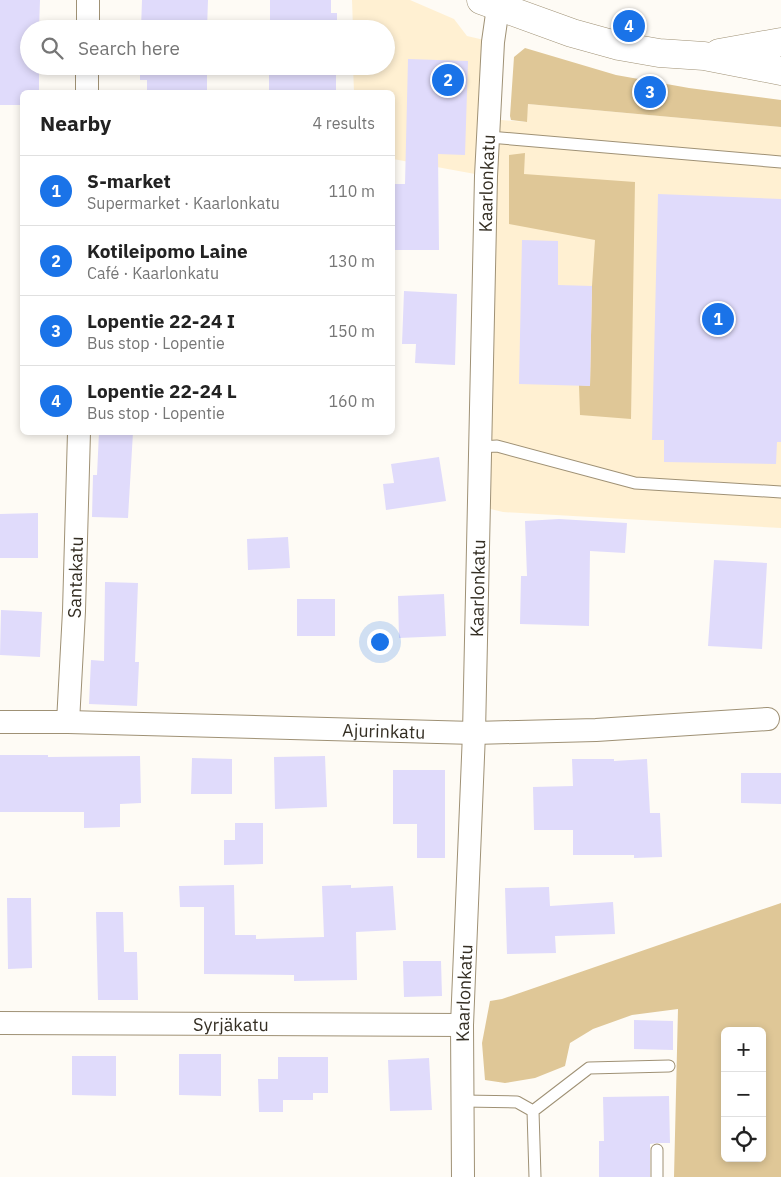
<!DOCTYPE html>
<html lang="en">
<head>
<meta charset="utf-8">
<style>
	:root { --surface:#fff; --page:#f6f6f6; --text:#222; --muted:#767676; --line:#e0e0e0; --accent:#1a73e8 }
	body { margin:0; font-family:"IBM Plex Sans",sans-serif; background:var(--page); color:var(--text) }
	.controls { position:absolute; right:15px; bottom:15px; display:grid; overflow:hidden; border-radius:8px; box-shadow:0 2px 8px #0003 }
	.controls button { width:45px; height:45px; display:grid; place-items:center; padding:0; border:0; border-bottom:1px solid var(--line); background:var(--surface); color:var(--text); font:25px sans-serif }
	.you { position:absolute; left:379px; top:641px; width:18px; height:18px; margin:-12px; border:4px solid #fff; border-radius:50%; background:#1a73e8; box-shadow:0 0 0 8px #1a73e833 }
	.badge { display:grid; place-items:center; width:32px; height:32px; border-radius:50%; background:var(--accent); color:#fff; font-size:16px; font-weight:700 }
	.pin { position:absolute; translate:-50% -50%; border:2px solid #fff; box-shadow:0 1px 5px #0006 }
	.list { margin:0; padding:0; list-style:none }
	h2 { display:flex; justify-content:space-between; align-items:center; height:65px; margin:0; padding:0 20px; font-size:21px }
	h2 small { font-size:16px; font-weight:400; color:var(--muted) }
	.list li { display:grid; grid-template-columns:32px 1fr auto; gap:15px; align-items:center; box-sizing:border-box; height:70px; padding:0 20px; border-top:1px solid var(--line) }
	.list b { display:block; font-size:19px; white-space:nowrap }
	.list p { margin:0; font-size:16px; white-space:nowrap; color:var(--muted) }
	.list em { font-size:16px; font-style:normal; color:var(--muted) }
	.icon { flex:none; width:28px; height:28px; fill:none; stroke:currentColor; stroke-width:2; stroke-linecap:round; stroke-linejoin:round }
	.map { position:relative; flex:none; width:781px; height:1177px; overflow:hidden }
	.search { position:absolute; background:var(--surface); box-shadow:0 2px 8px #0003; left:20px; top:20px; width:375px; height:55px; display:flex; align-items:center; gap:12px; box-sizing:border-box; padding:0 18px; border-radius:28px; color:var(--muted); font-size:19px }
	.panel { position:absolute; background:var(--surface); box-shadow:0 2px 8px #0003; left:20px; top:90px; width:375px; height:345px; border-radius:8px }
	.map>svg:first-child { display:block }
	.built { fill:#fff0d2 }
	.green { fill:#dfc797; fill-rule:evenodd }
	.building { fill:#e0dbfb }
	.lines { fill:none; stroke-linecap:round; stroke-linejoin:round }
	.lane-casing { stroke:#9f9175; stroke-width:13 }
	.street-casing { stroke:#9f9175; stroke-width:24 }
	.secondary-casing { stroke:#9f9175; stroke-width:29 }
	.lane { stroke:#fff; stroke-width:11 }
	.street { stroke:#fff; stroke-width:22 }
	.secondary { stroke:#fff; stroke-width:28 }
	.labels { text-anchor:middle; dominant-baseline:central; stroke-width:4; stroke-linejoin:round; paint-order:stroke }
	.street-label { font-size:18px; fill:#352f24; stroke:#fefbf5 }
</style>
</head>
<body>
<div class="map">
<svg width="781" height="1177" viewBox="0 0 781 1177">
	<rect width="100%" height="100%" fill="#fefbf5"/>
	<path class="built" d="M352,0H410L454,19L467,36L493,42L490,119L526,122L528,104L781,127V528L503,512L478,506L486,176L393,159L392,92H354L353,66H386V29H353Z"/>
	<path class="green" d="M525,48L616,75L689,88L781,100V127L528,104L527,122L511,120L510,116L514,57Z
		M525,153L524,174L635,182L631,419L580,415L579,385L590,386L592,286L595,240L509,224V155Z
		M781,903V1177H674L678,1009L632,1015L593,1029L570,1043L565,1066L535,1078L505,1083L485,1080L482,1043L490,1001L502,999ZM725,1031H762V1158H725Z"/>
	<path class="building" d="M0,0H40L39,29H29V66H39V92H22V105H0Z
		M142,0H208L207,29H141Z
		M270,0H331V13H337V29H270Z
		M408,59L468,61L465,155L438,154L439,250H392V184H405Z
		M140,66H207V92H147V80H140Z
		M269,66H336V92H269Z
		M658,194L781,199V442H777L776,464L664,462V440H652Z
		M522,240L558,241V285L592,286L590,386L519,384Z
		M404,291L457,294L455,365L415,363L416,344H402Z
		M99,432H133L128,518L92,517L93,475H97Z
		M439,457L446,501L386,510L383,484L394,483L391,464Z
		M38,513V558H0V514Z
		M559,519L627,523L625,553L590,551L589,626L520,624L521,576H527L525,521Z
		M288,537L290,568L248,570L247,539Z
		M714,560L767,563L762,649L708,646Z
		M105,582L138,583L135,662H139L137,706L89,704L91,660L104,661Z
		M444,594L446,636L399,638L398,596Z
		M297,599H335V636H297Z
		M1,610L42,612L40,657L0,655Z
		M0,755H48V757L140,756L141,803L120,804V827L84,828V812H0Z
		M325,756L327,807L275,809L274,757Z
		M192,758L232,759V794H191Z
		M572,759H614V761L647,759L650,813H660L662,857L634,858V855H573V830H534L533,787L573,786Z
		M393,770H445V858H417V824H393Z
		M741,773H781V804L741,803Z
		M235,823H263V864L224,865V840H235Z
		M234,885L235,935H256V939L324,937L322,886L351,885V888L393,886L396,930L356,932L357,980L294,981V975L204,974V907H180L179,886Z
		M549,887L550,906L613,902L615,934L555,936L556,953L507,954L505,888Z
		M7,898H31L32,968L8,969Z
		M96,912H123L124,952H137L138,1000H98Z
		M403,961H441L442,996L404,997Z
		M634,1020L673,1021V1050L634,1049Z
		M179,1054H221V1096L179,1095Z
		M72,1056H116V1096L72,1095Z
		M278,1057H328V1093H313V1100H283V1112H259L258,1079H278Z
		M429,1058L432,1110L390,1111L388,1060Z
		M669,1096L670,1143H657L650,1144V1177H599V1141H604L603,1097Z"/>
	<g class="lines">
		<defs>
			<path id="lane" d="M489,137L781,162
				M480,447L497,446L635,483L781,492
				M463,1101L517,1102L533,1111L535,1177
				M533,1111L589,1068L669,1066
				M657,1150V1177"/>
			<g id="street">
				<path d="M88,29V0"/>
				<path d="M87,92V66"/>
				<path id="s1" d="M0,722H68L474,733L596,730L768,719"/>
				<path id="s2" d="M68,722L74,611L79,432"/>
				<path id="s3" d="M0,1023L462,1025"/>
				<path id="s4" d="M463,1177L462,1025L474,733L486,176L493,42L499,0"/>
			</g>
			<path id="secondary" d="M481,0L572,33L619,46L659,53L704,56L781,71
				M719,53L781,42"/>
		</defs>
		<use href="#lane" class="lane-casing"/>
		<use href="#street" class="street-casing"/>
		<use href="#secondary" class="secondary-casing"/>
		<use href="#lane" class="lane"/>
		<use href="#street" class="street"/>
		<use href="#secondary" class="secondary"/>
	</g>
	<g class="labels">
		<g class="street-label">
			<text stroke="none"><textPath href="#s4" startOffset="994">Kaarlonkatu</textPath></text>
			<text stroke="none"><textPath href="#s2" startOffset="145">Santakatu</textPath></text>
			<text stroke="none"><textPath href="#s4" startOffset="589">Kaarlonkatu</textPath></text>
			<text stroke="none"><textPath href="#s1" startOffset="384">Ajurinkatu</textPath></text>
			<text stroke="none"><textPath href="#s4" startOffset="184">Kaarlonkatu</textPath></text>
			<text stroke="none"><textPath href="#s3" startOffset="231">Syrjäkatu</textPath></text>
		</g>
	</g>
</svg>
<div class="controls">
<button>+</button>
<button>−</button>
<button><svg class="icon" aria-label="locate" viewBox="0 0 24 24"><circle cx="12" cy="12" r="6"/><path d="M12 2v4M12 18v4M2 12h4M18 12h4"/></svg></button>
</div>
<div class="you"></div>
<div class="pin badge" style="left:718px;top:319px">1</div>
<div class="pin badge" style="left:448px;top:80px">2</div>
<div class="pin badge" style="left:650px;top:92px">3</div>
<div class="pin badge" style="left:629px;top:26px">4</div>
<div class="search"><svg class="icon" aria-label="search" viewBox="0 0 24 24"><circle cx="10" cy="10" r="6"/><path d="M15 15l6 6"/></svg>Search here</div>
<section class="panel">
<h2>Nearby<small>4 results</small></h2>
<ul class="list">
<li><span class="badge">1</span><div><b>S-market</b><p>Supermarket · Kaarlonkatu</p></div><em>110 m</em></li>
<li><span class="badge">2</span><div><b>Kotileipomo Laine</b><p>Café · Kaarlonkatu</p></div><em>130 m</em></li>
<li><span class="badge">3</span><div><b>Lopentie 22-24 I</b><p>Bus stop · Lopentie</p></div><em>150 m</em></li>
<li><span class="badge">4</span><div><b>Lopentie 22-24 L</b><p>Bus stop · Lopentie</p></div><em>160 m</em></li>
</ul>
</section>
</div>
</body>
</html>
